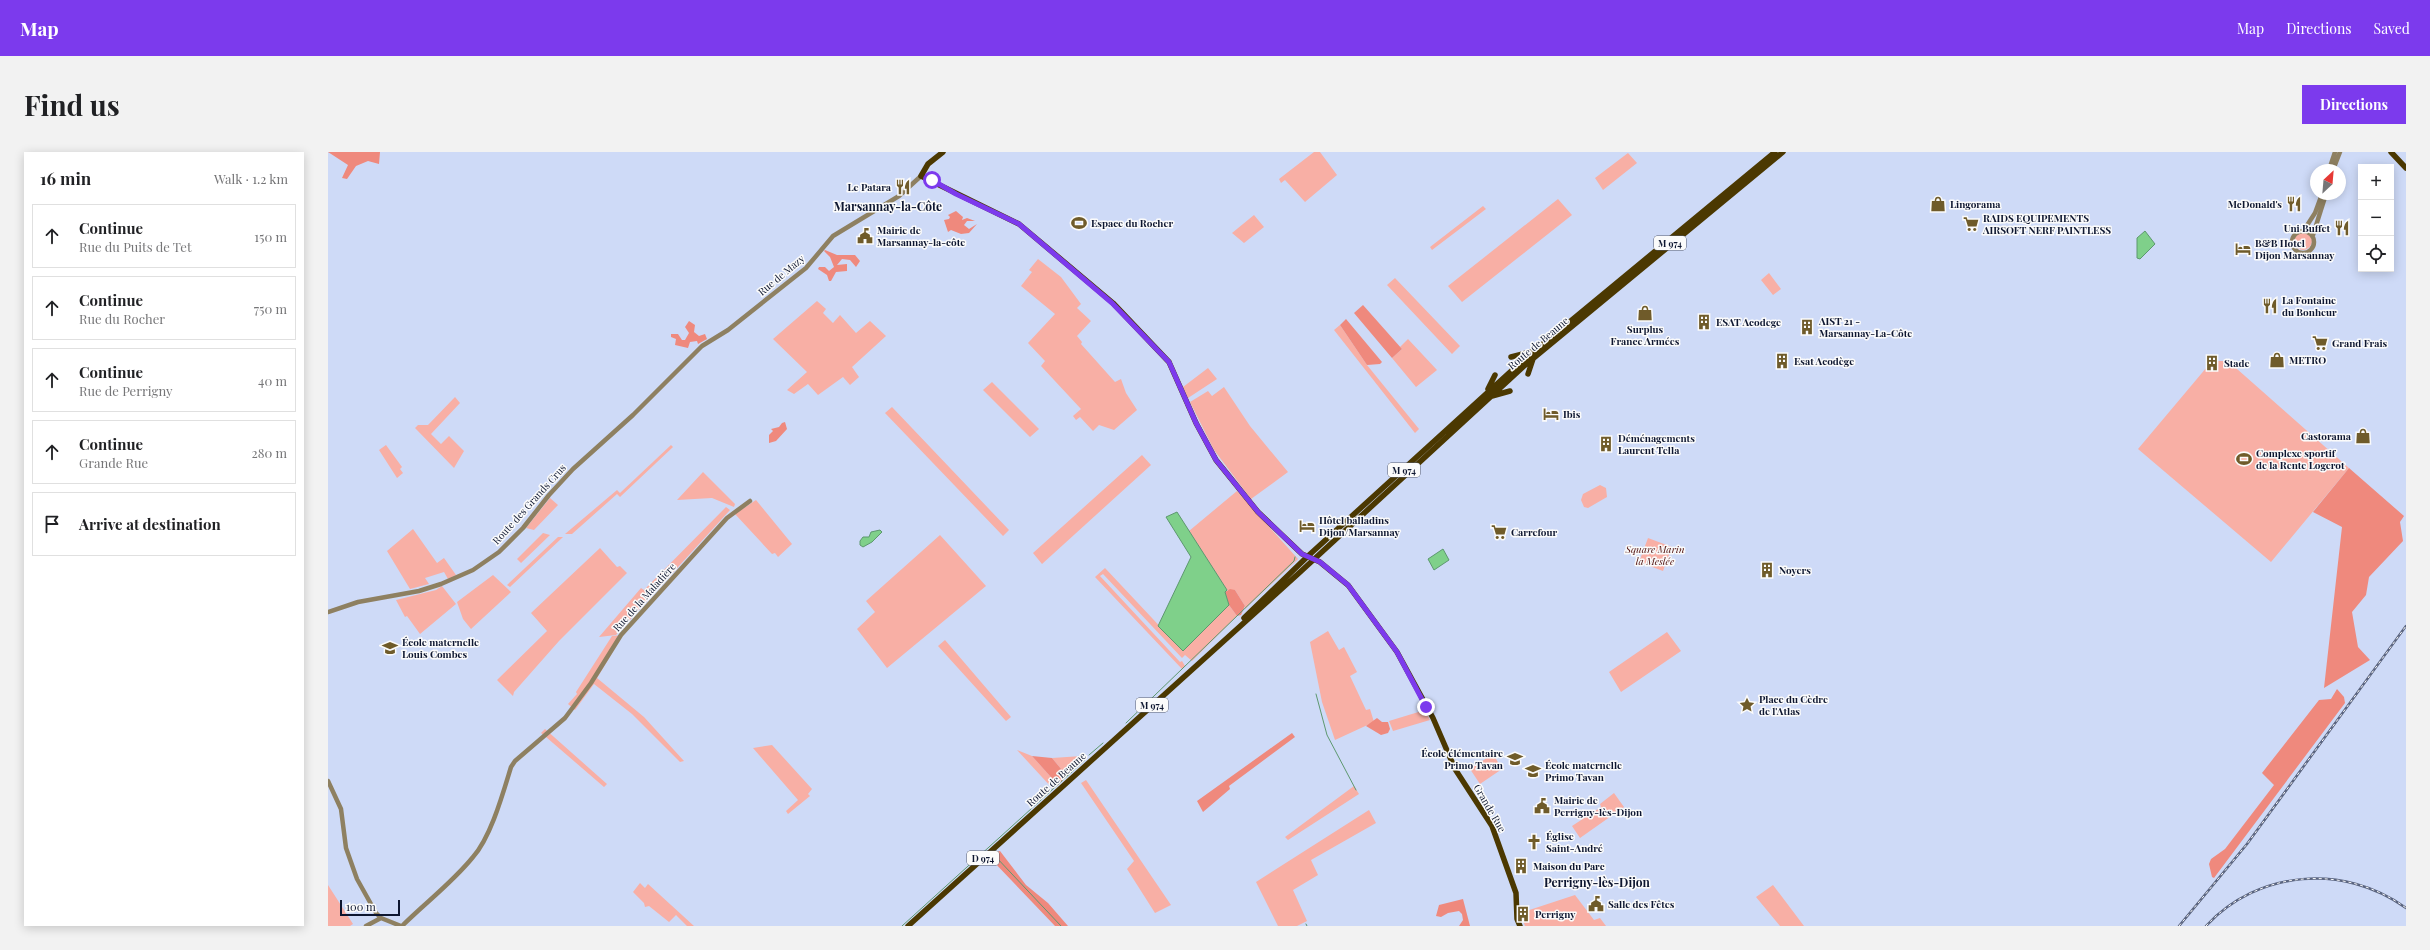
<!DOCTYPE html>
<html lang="en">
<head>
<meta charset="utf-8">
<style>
	:root { --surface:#fff; --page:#f2f2f2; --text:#202124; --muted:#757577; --line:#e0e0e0; --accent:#7c3aed }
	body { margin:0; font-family:"Playfair Display",serif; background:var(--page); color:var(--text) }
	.controls { position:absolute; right:12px; top:12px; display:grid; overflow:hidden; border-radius:0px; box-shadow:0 2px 10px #0003 }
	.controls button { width:36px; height:36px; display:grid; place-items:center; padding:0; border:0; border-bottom:1px solid var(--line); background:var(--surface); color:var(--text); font:20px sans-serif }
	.compass { position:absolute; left:1982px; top:12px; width:36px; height:36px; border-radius:50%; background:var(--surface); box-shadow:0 2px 10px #0003; rotate:26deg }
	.scale { position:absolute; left:12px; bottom:10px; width:60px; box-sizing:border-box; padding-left:4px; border:2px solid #0d1630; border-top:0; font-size:11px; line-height:14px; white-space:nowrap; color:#0d1630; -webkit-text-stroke:3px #fbfbfb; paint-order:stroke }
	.stop { position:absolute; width:12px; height:12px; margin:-9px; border:3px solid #7c3aed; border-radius:50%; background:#fff }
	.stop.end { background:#7c3aed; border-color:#fff; box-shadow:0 1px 4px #0008 }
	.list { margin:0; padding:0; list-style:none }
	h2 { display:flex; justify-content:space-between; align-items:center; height:52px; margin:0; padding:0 16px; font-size:17px }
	h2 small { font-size:13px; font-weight:400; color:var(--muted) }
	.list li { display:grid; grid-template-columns:26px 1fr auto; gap:12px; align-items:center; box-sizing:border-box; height:64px; margin:0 8px 8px; padding:0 8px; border:1px solid var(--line); border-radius:0px }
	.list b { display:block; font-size:15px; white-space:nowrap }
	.list p { margin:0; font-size:13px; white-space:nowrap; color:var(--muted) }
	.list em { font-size:13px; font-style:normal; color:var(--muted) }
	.icon { flex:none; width:22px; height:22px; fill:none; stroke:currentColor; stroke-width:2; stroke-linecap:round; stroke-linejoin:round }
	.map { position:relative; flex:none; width:2078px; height:774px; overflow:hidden; border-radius:0px }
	header { display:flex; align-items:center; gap:24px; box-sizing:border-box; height:56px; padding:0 20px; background:var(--accent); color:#fff }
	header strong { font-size:19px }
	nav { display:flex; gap:22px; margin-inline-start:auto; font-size:14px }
	.intro { display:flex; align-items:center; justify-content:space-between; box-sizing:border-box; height:96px; padding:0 24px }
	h1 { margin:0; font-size:28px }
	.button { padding:10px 18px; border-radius:0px; background:var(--accent); color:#fff; font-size:14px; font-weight:700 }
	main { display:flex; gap:24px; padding:0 24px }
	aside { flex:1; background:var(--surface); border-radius:0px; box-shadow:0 2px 10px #0003 }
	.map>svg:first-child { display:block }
	.green { fill:#f8afa5 }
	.forest { fill:#ef897d }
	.water { fill:#7fd08a; stroke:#5d986f }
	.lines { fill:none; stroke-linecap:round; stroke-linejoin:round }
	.stream { stroke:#5d986f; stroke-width:1 }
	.minor { stroke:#8e8061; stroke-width:4.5 }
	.major { stroke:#4b3801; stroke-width:5.5 }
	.rail-casing { stroke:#5a647f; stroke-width:2.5 }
	.rail { stroke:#fbfbfb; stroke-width:1; stroke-dasharray:3; stroke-linecap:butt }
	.route { stroke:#7c3aed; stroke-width:5 }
	.labels { text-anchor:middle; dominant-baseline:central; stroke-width:3; stroke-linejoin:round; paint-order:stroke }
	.shield { fill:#fbfbfb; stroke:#545b6d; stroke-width:1 }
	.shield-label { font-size:9px; font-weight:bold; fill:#0d1630 }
	.poi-label { font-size:10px; font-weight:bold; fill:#0d1630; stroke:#fbfbfb; text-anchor:start }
	.street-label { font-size:10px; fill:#0d1630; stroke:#fbfbfb }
	.park-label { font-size:10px; font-style:italic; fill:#521310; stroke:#fbfbfb }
	.quarter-label { font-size:12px; font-weight:bold; fill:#0d1630; stroke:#fbfbfb }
</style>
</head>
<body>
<header>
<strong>Map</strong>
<nav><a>Map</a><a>Directions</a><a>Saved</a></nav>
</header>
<div class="intro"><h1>Find us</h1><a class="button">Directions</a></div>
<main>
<aside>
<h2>16 min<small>Walk · 1.2 km</small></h2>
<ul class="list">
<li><svg class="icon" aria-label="ahead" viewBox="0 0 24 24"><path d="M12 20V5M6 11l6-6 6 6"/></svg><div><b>Continue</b><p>Rue du Puits de Tet</p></div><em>150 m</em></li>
<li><svg class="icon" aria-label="ahead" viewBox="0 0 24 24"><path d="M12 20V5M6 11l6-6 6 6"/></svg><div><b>Continue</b><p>Rue du Rocher</p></div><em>750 m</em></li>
<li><svg class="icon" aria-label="ahead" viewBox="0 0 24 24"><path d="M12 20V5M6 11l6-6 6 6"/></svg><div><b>Continue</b><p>Rue de Perrigny</p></div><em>40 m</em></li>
<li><svg class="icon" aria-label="ahead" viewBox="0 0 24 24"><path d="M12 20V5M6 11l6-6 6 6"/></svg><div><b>Continue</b><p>Grande Rue</p></div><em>280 m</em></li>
<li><svg class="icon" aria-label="arrive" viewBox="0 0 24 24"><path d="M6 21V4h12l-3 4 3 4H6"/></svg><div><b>Arrive at destination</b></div></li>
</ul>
</aside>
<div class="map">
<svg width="2078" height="774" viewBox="0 0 2078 774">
	<rect width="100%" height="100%" fill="#cedaf7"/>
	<path class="green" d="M986,0H992L1009,23L977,50L957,28L953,31L951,27Z
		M1300,1L1309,11L1275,38L1267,26Z
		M1230,47L1244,63L1134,150L1120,134Z
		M1155,54L1158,57L1104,98L1102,95Z
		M926,63L936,75L916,91L904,81Z
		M1966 89a9 9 0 1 1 18 0a9 9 0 1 1-18 0Z
		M710,107L733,125L753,152L749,156L763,169L749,184L754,190L753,192L787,230L793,227L798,241L809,258L786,278L771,273L765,279L752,265L748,268L745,264L753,257L713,214L717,209L700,191L727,162L693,134L704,120L701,118Z
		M1441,121L1453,137L1445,143L1433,128Z
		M1067,126L1132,194L1124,202L1059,133Z
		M489,149L498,157L495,161L505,171L512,163L528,181L542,169L558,184L524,215L531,225L522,233L515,225L490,243L480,232L466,242L459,238L479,220L445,187Z
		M1012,173L1039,213L1091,277L1087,281L1006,178Z
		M1080,187L1109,218L1088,235L1064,206L1074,197L1072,195Z
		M1884,209H1900L2021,316L1943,410L1810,297Z
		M880,216L889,227L860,246L855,235Z
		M664,230L711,277L702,285L655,238Z
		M896,235L922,274L960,320L923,347L886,298L862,250L880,239L884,244Z
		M127,245L132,251L103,282L113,292L121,284L136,299L126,316L87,276L90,273H100Z
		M564,255L681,378L675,384L557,261Z
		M58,293L74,315L72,317L75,321L69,326L51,298Z
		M343,293L345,295L292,345L289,342L244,382H237L289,338L292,341Z
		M814,303L823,313L714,412L705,401Z
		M375,320L407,352L406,355L384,346L349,348Z
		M1272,333L1278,336L1279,345L1260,356L1256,355L1253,348L1255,342Z
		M909,339L970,407L917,457V454L907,438H899L861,379Z
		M222,346L230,353L206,378L198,376Z
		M428,348L464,392L450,405L447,401L444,402L407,362Z
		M398,355L402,358L288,483L271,485L313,436L316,438Z
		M85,377L109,411L116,406L128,423L120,427L116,420L97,426L101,432L82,437L59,399Z
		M215,381L222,383L193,411L189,407Z
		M612,383L658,434L559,516L529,477L547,460L538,449Z
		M230,385H235L182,435L179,433Z
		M1320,386L1344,395L1335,419L1311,410Z
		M272,396L289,415L292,414L299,421L231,489L186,540L185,544L169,528L219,479L203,461Z
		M777,416L855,499L901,453L909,464L864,509L857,503L854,506L775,422L772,424L852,510L854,509L857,514L854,517L767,425Z
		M165,423L183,440L143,477L135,467L129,450Z
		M114,434L128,452L92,482L79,464L77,465L68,448L108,438Z
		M1000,479L1011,498L1016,495L1029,520L1022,524L1038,558L1042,557L1046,570L1007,588L994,550L982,490Z
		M1339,480L1353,499L1293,540L1281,520Z
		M295,483L269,526L316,565L356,609L352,610L304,562L266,532L247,558L240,552L249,542L248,540L284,484Z
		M617,488L683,565L678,569L610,494Z
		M1097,558L1102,568L1065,579L1061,569Z
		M217,577L279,632L276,635L218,585L213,581Z
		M444,593L484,637L480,642L482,644L460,662L458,659L470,648L425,596Z
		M689,598L704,604L730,633L725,637Z
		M1165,602L1174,617L1152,632L1142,617Z
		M754,604L759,606L739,624L724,606Z
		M758,628L843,753L827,761L799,717L806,709L753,631Z
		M1026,634L1031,642L960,688L957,685Z
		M1286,641L1296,655L1252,686L1244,674L1273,655L1272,652Z
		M1041,658L1048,671L983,708L990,723L965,738L979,769L969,774H950L928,730Z
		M312,731L317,736L320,732L366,774H359L348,763L341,770L321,754L317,755L316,751L305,740Z
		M0,733L25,772L22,774H0Z
		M1445,733L1476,774H1452L1428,745Z
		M1247,743L1266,768L1272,766L1278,774H1197L1192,761Z"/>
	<path class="forest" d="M0,0H52L51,12L40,9L28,14L19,27L14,26L20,13Z
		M628,59L635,65L634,68L639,66L647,69H639L636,73L641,77L649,72L641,81L633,82L623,78L620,80L616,68L621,67L622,65L620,63Z
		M497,98L509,103H527L532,109L528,115L522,108L514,107L509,113L519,112V119L508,120L503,129H501L499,123L490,117L491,115H497L501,119L506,115L502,105L496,99Z
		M1035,153L1074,197L1064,206L1026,161Z
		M1018,167L1054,210L1052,212L1039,213L1012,173Z
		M361,169L367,173L366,180L371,184L377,182L379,187L370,192L369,189L362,190L360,196L347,193L348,187L343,185V182H350L354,188H357L361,181L357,175Z
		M457,270L459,277L448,289L441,291V283L445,279L443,277L451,275L454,271Z
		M2021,316L2076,364L2072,370L2075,389L2041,425L2038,443L2024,460L2030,495L2042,508L1996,536L2014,375L1985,360Z
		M902,437L907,438L917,454L913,463L909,464L901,453L897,440Z
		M2009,537L2016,545L2017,551L1886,726L1884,725L1881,712L1883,707L1897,697L1946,633L1934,621L1991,548L2003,547Z
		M1049,566L1054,570H1060L1062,577L1060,581L1053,583L1038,574Z
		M964,581L967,585L901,634L902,637L875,660L869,649Z
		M704,604L724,606L739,624L730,633Z
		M672,699L698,733L720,751L740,774H727L663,707L664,701Z
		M1135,747L1142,774H1131L1135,768L1134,762L1131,759L1120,761L1113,765L1108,764L1111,753Z"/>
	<path class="water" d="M1817,79L1827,92L1812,107L1809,106V86Z
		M849,360L899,438L897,440L901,453L855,499L830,474L863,405L838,365Z
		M552,378L554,380L544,390L535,395L532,393V389L535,385H541L543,380Z
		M1115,397L1121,408L1106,418L1100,407Z"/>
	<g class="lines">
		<path class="stream" d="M988,542L999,583L1028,638
			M798,571L966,409L967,405
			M761,603L775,591
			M667,704L733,774
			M978,772L979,774
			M574,774L758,607"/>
		<path class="minor" d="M2001,18L2007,0
			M2005,18L2012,0
			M1976,78L1987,61L1994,42
			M1964 90a11 11 0 1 1 22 0a11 11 0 1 1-22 0Z
			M1985,83L1998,42
			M0,460L30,450L91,439L113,432L145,418L171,400L195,376L221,343L245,317L305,263L374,194L400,178L478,116L505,84L571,44L593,24
			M0,629L13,657L18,696L29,727L48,761L53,766L73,774
			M38,774L53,766
			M74,774C97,751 124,731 145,705C163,685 175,641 183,615L187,609L237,566L263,531L293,483L399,366L422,349"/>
		<path class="major" d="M615,0L600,12L593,24L691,72L785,151L841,210L868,271L888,308L930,360L974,402L992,410L1020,433L1069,500L1105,566L1127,617L1164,674L1188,741L1189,767L1192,774
			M2063,0L2078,16
			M1183,205L1202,200
			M1200,222L1205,207
			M1160,237L1167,223
			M1164,244L1182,239
			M916,466L980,404L1192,211L1447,0
			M580,774L970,422L1195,215L1455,0"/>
		<defs>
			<path id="rail" d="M1851,774L1919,692L2078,474
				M1878,774C1930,718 2016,711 2078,756"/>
		</defs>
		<use href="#rail" class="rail-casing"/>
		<use href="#rail" class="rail"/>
	</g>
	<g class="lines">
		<path class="route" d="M604,28L628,42L691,72L784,151L841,210L868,271L888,308L930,360L974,402L992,410L1020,433L1069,500L1098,555"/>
	</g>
	<defs>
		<symbol id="restaurant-bare" viewBox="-9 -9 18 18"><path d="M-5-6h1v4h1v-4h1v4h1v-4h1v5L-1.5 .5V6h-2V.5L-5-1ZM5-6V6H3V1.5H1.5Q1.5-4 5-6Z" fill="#6f5b2a" stroke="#fbfbfb" stroke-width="2.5" paint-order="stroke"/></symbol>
		<symbol id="shop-bare" viewBox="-9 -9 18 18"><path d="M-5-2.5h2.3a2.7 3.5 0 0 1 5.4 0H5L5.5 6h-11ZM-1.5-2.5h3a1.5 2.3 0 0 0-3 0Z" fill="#6f5b2a" stroke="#fbfbfb" stroke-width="2.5" paint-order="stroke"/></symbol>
		<symbol id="stadium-bare" viewBox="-9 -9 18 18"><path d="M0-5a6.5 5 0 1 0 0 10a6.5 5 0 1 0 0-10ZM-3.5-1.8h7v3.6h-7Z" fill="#6f5b2a" stroke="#fbfbfb" stroke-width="2.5" paint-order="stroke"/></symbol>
		<symbol id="supermarket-bare" viewBox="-9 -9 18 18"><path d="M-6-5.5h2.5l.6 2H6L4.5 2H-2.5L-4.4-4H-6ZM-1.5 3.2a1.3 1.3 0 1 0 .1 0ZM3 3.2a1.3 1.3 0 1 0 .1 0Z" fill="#6f5b2a" stroke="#fbfbfb" stroke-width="2.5" paint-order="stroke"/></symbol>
		<symbol id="civic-bare" viewBox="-9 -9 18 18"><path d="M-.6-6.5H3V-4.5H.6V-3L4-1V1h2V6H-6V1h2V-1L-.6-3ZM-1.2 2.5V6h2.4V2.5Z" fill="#6f5b2a" stroke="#fbfbfb" stroke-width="2.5" paint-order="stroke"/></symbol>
		<symbol id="hotel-bare" viewBox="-9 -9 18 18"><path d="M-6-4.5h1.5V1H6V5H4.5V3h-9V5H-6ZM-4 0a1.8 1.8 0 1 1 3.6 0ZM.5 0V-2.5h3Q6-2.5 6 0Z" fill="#6f5b2a" stroke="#fbfbfb" stroke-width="2.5" paint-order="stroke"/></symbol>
		<symbol id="building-bare" viewBox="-9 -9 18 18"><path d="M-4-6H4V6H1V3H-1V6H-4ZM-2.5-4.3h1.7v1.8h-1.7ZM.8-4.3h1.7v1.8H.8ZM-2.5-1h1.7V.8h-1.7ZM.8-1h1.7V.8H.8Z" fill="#6f5b2a" stroke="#fbfbfb" stroke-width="2.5" paint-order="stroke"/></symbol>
		<symbol id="school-bare" viewBox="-9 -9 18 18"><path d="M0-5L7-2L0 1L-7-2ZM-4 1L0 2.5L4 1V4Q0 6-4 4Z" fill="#6f5b2a" stroke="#fbfbfb" stroke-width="2.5" paint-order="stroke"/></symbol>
		<symbol id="sight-bare" viewBox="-9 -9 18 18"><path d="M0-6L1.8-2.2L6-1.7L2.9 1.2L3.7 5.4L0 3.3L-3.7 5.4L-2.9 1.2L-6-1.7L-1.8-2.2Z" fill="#6f5b2a" stroke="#fbfbfb" stroke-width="2.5" paint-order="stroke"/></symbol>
		<symbol id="church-bare" viewBox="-9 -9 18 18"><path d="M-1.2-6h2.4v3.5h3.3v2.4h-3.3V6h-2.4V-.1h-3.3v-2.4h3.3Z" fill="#6f5b2a" stroke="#fbfbfb" stroke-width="2.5" paint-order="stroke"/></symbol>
	</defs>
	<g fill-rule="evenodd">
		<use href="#restaurant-bare" x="564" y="24" width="22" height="22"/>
		<use href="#shop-bare" x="1599" y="41" width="22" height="22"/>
		<use href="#restaurant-bare" x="1955" y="41" width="22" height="22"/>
		<use href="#stadium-bare" x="740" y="60" width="22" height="22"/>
		<use href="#supermarket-bare" x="1632" y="61" width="22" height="22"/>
		<use href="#restaurant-bare" x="2003" y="65" width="22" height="22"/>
		<use href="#civic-bare" x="526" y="73" width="22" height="22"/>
		<use href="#hotel-bare" x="1904" y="86" width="22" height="22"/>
		<use href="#restaurant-bare" x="1931" y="143" width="22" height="22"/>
		<use href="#shop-bare" x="1306" y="150" width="22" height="22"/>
		<use href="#building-bare" x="1365" y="159" width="22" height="22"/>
		<use href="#building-bare" x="1468" y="164" width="22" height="22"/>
		<use href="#supermarket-bare" x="1981" y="180" width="22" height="22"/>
		<use href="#shop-bare" x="1938" y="197" width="22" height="22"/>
		<use href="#building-bare" x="1443" y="198" width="22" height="22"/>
		<use href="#building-bare" x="1873" y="200" width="22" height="22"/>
		<use href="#hotel-bare" x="1212" y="251" width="22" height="22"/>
		<use href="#shop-bare" x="2024" y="273" width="22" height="22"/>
		<use href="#building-bare" x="1267" y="281" width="22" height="22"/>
		<use href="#stadium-bare" x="1905" y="296" width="22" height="22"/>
		<use href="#hotel-bare" x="968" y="363" width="22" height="22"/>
		<use href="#supermarket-bare" x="1160" y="369" width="22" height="22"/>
		<use href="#building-bare" x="1428" y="407" width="22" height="22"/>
		<use href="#school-bare" x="51" y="485" width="22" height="22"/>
		<use href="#sight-bare" x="1408" y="542" width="22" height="22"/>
		<use href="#school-bare" x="1176" y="596" width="22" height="22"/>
		<use href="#school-bare" x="1194" y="608" width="22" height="22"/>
		<use href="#civic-bare" x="1203" y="643" width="22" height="22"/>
		<use href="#church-bare" x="1195" y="679" width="22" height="22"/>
		<use href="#building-bare" x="1182" y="703" width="22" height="22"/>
		<use href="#civic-bare" x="1257" y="741" width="22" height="22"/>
		<use href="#building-bare" x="1184" y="751" width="22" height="22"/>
	</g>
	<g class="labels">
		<g class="shield">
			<rect x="1326" y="84" width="32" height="14" rx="3"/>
			<rect x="1060" y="311" width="32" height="14" rx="3"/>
			<rect x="808" y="546" width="32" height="14" rx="3"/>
			<rect x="639" y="699" width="32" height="14" rx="3"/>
		</g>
		<g class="shield-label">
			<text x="1342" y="91">M 974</text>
			<text x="1076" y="318">M 974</text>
			<text x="824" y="553">M 974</text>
			<text x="655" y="706">D 974</text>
		</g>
		<g class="poi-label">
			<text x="563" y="35" text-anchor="end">Le Patara</text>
			<text x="1622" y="52">Lingorama</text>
			<text x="1954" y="52" text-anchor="end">McDonald's</text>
			<text x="1655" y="66">RAIDS EQUIPEMENTS<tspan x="1655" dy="12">AIRSOFT NERF PAINTLESS</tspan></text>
			<text x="763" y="71">Espace du Rocher</text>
			<text x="2002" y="76" text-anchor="end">Uni Buffet</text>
			<text x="549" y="78">Mairie de<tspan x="549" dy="12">Marsannay-la-côte</tspan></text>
			<text x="1927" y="91">B&amp;B Hotel<tspan x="1927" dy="12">Dijon Marsannay</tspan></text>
			<text x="1954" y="148">La Fontaine<tspan x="1954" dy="12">du Bonheur</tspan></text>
			<text x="1491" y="169">AIST 21 -<tspan x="1491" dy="12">Marsannay-La-Côte</tspan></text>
			<text x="1388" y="170">ESAT Acodege</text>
			<text x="1317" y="177" text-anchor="middle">Surplus<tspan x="1317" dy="12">France Armées</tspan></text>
			<text x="2004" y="191">Grand Frais</text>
			<text x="1961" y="208">METRO</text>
			<text x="1466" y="209">Esat Acodège</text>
			<text x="1896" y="211">Stade</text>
			<text x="1235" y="262">Ibis</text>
			<text x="2023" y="284" text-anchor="end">Castorama</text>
			<text x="1290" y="286">Déménagements<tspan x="1290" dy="12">Laurent Tella</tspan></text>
			<text x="1928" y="301">Complexe sportif<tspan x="1928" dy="12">de la Rente Logerot</tspan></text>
			<text x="991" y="368">Hôtel balladins<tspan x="991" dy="12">Dijon/Marsannay</tspan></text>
			<text x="1183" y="380">Carrefour</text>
			<text x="1451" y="418">Noyers</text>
			<text x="74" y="490">École maternelle<tspan x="74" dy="12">Louis Combes</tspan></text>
			<text x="1431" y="547">Place du Cèdre<tspan x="1431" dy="12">de l'Atlas</tspan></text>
			<text x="1175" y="601" text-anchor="end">École élémentaire<tspan x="1175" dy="12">Primo Tavan</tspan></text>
			<text x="1217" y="613">École maternelle<tspan x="1217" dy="12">Primo Tavan</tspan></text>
			<text x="1226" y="648">Mairie de<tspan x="1226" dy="12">Perrigny-lès-Dijon</tspan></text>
			<text x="1218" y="684">Église<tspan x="1218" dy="12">Saint-André</tspan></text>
			<text x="1205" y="714">Maison du Parc</text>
			<text x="1280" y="752">Salle des Fêtes</text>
			<text x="1207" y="762">Perrigny</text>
		</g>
		<g class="street-label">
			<text transform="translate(453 123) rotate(-40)">Rue de Mazy</text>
			<text transform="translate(1210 191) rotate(-40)">Route de Beaune</text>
			<text transform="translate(201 352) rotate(-48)">Route des Grands Crus</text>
			<text transform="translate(316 445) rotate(-48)">Rue de la Maladière</text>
			<text transform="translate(728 627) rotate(-42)">Route de Beaune</text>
			<text transform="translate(1162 656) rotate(60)">Grande Rue</text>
		</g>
		<g class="park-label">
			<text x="1327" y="397">Square Marin<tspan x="1327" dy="12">la Meslée</tspan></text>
		</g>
		<g class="quarter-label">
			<text x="560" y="54">Marsannay-la-Côte</text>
			<text x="1269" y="730">Perrigny-lès-Dijon</text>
		</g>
	</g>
</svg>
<div class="controls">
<button>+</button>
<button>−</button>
<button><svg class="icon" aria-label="locate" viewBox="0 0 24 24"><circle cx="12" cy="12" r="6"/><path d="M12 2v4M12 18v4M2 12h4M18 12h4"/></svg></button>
</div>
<svg class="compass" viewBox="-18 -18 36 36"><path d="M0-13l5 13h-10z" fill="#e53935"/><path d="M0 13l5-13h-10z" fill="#757577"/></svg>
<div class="scale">100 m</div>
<div class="stop" style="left:604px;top:28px"></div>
<div class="stop end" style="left:1098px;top:555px"></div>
</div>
</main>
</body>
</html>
